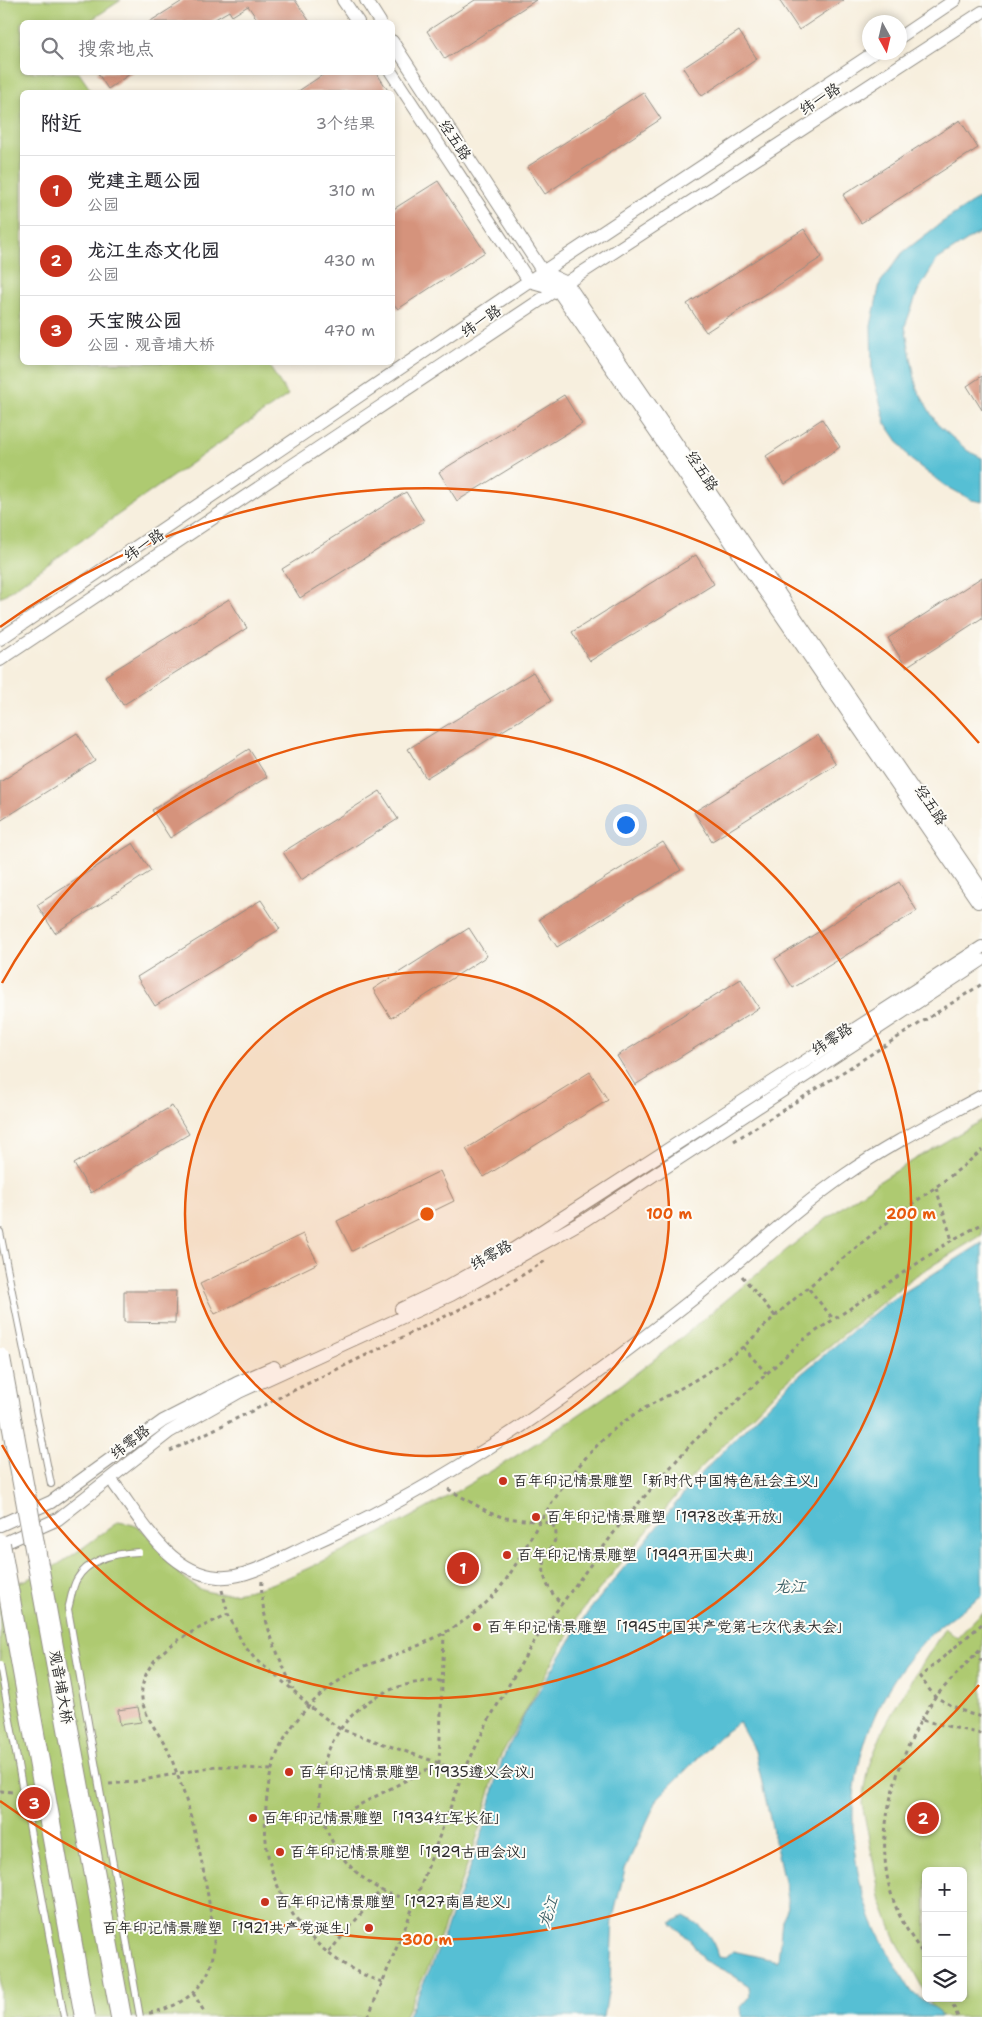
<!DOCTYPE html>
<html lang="zh">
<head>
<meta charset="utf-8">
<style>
	:root { --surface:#fff; --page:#f7f7f7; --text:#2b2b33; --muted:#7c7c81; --line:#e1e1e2; --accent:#c8321e }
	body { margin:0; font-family:"Shantell Sans","LXGW WenKai TC",sans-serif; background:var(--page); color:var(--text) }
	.controls { position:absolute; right:15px; bottom:15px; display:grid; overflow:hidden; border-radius:8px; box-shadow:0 2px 8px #0003 }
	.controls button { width:45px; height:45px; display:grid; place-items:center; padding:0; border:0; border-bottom:1px solid var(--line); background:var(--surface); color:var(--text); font:25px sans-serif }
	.compass { position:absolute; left:862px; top:15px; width:45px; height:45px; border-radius:50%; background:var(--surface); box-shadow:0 2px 8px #0003; rotate:172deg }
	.you { position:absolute; left:625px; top:824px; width:18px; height:18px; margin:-12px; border:4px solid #fff; border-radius:50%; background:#1a73e8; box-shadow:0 0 0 8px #1a73e833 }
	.badge { display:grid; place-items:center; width:32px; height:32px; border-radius:50%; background:var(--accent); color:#fff; font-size:16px; font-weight:700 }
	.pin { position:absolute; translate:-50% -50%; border:2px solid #fff; box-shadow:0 1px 5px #0006 }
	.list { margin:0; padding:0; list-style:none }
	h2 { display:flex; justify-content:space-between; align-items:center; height:65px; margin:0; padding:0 20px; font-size:21px }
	h2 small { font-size:16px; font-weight:400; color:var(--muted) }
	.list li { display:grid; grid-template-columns:32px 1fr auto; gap:15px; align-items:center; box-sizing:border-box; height:70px; padding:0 20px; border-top:1px solid var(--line) }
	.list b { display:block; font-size:19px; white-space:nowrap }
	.list p { margin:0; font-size:16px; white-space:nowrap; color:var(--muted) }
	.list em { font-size:16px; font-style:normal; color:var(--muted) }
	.icon { flex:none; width:28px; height:28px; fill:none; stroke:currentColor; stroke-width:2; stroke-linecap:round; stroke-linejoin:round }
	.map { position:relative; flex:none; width:982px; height:2017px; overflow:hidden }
	.search { position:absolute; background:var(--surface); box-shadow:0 2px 8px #0003; left:20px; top:20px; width:375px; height:55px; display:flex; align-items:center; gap:12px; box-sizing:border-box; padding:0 18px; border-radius:8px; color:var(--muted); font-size:19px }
	.panel { position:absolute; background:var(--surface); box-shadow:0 2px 8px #0003; left:20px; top:90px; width:375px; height:275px; border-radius:8px }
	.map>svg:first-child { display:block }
	.green { fill:#aeca71; stroke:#6c7a4e }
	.water { fill:#57bfd4; stroke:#417580 }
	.building { fill:#d5937c }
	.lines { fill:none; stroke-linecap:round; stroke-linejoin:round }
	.service-casing { stroke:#918d84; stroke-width:8 }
	.minor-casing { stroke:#918d84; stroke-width:14 }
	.path { stroke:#918d84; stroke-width:3; stroke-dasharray:4 4; stroke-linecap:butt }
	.service { stroke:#fff; stroke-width:6 }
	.minor { stroke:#fff; stroke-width:12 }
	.service-bridge-casing { stroke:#918d84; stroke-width:8; stroke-linecap:butt }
	.primary-bridge-casing { stroke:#918d84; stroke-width:22; stroke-linecap:butt }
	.service-bridge { stroke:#fff; stroke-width:6 }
	.primary-bridge { stroke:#fff; stroke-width:20 }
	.ring { fill:none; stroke:#e8590c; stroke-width:2.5 }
	.poi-dot { fill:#c8321e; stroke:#fdfcf7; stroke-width:2 }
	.labels { text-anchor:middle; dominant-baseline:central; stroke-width:4; stroke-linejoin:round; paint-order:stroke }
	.street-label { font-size:15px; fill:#2b2b2b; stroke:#fdfcf7 }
	.poi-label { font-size:15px; fill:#2b2b2b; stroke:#fdfcf7; text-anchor:start }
	.water-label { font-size:16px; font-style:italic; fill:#3a5f66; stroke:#fdfcf7 }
	.centre { fill:#e8590c; stroke:#fdfcf7; stroke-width:2.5 }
	.ring-label { font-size:15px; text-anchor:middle; font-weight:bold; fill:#e8590c; stroke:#fdfcf7; stroke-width:4; stroke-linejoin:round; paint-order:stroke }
</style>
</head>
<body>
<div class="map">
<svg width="982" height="2017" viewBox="0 0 982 2017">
	<rect width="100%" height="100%" fill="#fdfcf7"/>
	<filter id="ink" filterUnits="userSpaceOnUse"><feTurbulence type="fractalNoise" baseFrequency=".02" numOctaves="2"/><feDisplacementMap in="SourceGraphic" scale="10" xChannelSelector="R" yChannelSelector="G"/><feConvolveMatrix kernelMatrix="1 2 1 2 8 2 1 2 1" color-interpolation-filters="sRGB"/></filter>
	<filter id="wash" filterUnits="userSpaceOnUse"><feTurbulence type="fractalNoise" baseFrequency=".0096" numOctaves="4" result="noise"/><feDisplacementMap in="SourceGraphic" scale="20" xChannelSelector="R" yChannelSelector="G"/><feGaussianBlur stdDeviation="1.12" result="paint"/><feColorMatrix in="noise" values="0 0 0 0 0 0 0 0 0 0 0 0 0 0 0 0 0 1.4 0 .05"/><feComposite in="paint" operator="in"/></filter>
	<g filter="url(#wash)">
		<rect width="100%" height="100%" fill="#f7efde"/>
		<path class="green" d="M0,0H121L88,22H22V72L79,73L92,92H22V362L267,363L288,395L0,598Z
			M982,1120V1235L912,1278L783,1384L690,1479L580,1613L499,1759L474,1847L430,1964L404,2017H0V1588C52,1575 76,1552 118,1522C124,1523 133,1524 138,1527C167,1546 177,1589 215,1593C257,1597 305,1569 342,1552C439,1505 535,1448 622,1384C698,1328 765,1263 841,1208C885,1175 935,1148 982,1120Z
			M982,1612V2017H939L928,1998H963V1871H926V1994L896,1940L881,1902L862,1803L870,1763L884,1728L900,1699L945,1628L957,1638Z"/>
		<path class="water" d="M982,196V231L937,260L918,291L905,326L917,389L937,424L968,451L982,458V502L972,500L944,485L910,459L886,424L872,373L871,326L880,283L902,253L941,223Z
			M982,1243V1595C964,1609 942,1623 926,1639C851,1717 832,1833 877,1931C882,1942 906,1984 913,1993C922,2001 937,2005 941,2017H742L741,2007L750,1997L749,1986L731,1974L703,1960L690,1940L671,1923L684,1916C702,1925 713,1937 718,1956L726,1957L733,1951L778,1961L782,1920L788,1907L785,1886L755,1751L739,1722L720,1736L658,1798L625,1869L613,1918L610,1981L604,2017H407L432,1965L477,1850L502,1760L527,1710L588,1612L694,1481L788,1385L884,1305Z"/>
		<g id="blocks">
			<path class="building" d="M184,0H295L310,22H259L248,6L232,16L229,11L210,22H149Z
				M475,0H536L445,59L427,31Z
				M779,0H844L799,30Z
				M739,31L757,59L702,96L683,68Z
				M97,72H133L108,89Z
				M327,72H376L389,92H297Z
				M643,92L661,119L545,194L527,167Z
				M960,120L978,148L861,223L843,195Z
				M438,181L485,252L398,309L392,302V210Z
				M804,229L822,257L706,332L687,304Z
				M982,376V410L967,386Z
				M564,395L582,424L457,501L439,472Z
				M822,419L840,447L785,484L766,456Z
				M406,492L424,521L300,598L282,569Z
				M696,555L714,584L590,661L572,632Z
				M982,577V618L906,667L888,638Z
				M229,599L247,628L123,705L105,676Z
				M533,672L551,701L426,778L408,749Z
				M77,733L95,761L0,821V782Z
				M818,735L836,764L712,841L694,812Z
				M249,749L267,777L170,838L152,810Z
				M380,791L398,819L301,880L283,852Z
				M663,842L681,870L557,947L539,919Z
				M133,843L151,871L55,933L37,905Z
				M899,882L917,911L793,988L775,959Z
				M261,900L280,929L155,1006L137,977Z
				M469,928L487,956L391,1018L373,989Z
				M741,979L759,1008L635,1085L617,1056Z
				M590,1072L608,1100L484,1177L466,1149Z
				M172,1106L189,1134L91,1193L74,1164Z
				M440,1171L454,1201L352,1251L337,1221Z
				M303,1234L318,1263L215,1314L200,1284Z
				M124,1291H176L175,1323L124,1322Z
				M138,1707L141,1722L120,1725L118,1710Z"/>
		</g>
	</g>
	<g filter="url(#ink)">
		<use href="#blocks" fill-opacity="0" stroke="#918d84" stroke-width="1"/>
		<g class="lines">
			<defs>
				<path id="service" d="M0,1232L51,1484"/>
				<path id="minor" d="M343,0L358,22
					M366,0L380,22
					M900,37L955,0
					M392,41L543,272L567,283L982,890
					M391,72L529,281L557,289L978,902
					M0,639L529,281L875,52
					M0,660L557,289L982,12
					M401,1309L447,1287L506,1254L982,947
					M115,1485C141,1520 169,1573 218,1577C244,1580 283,1557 307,1546C446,1485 571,1396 689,1302C742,1261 790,1213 845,1175C888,1145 936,1121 982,1096
					M0,1525L51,1502L163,1421L237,1383L274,1367
					M0,1545L58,1519L169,1432L239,1392L451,1295L585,1220L982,960"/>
			</defs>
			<use href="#service" class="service-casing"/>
			<use href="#minor" class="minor-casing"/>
			<path class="path" d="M734,1141L982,984
				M936,1188L952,1240
				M742,1276L775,1316
				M809,1289L834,1320
				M743,1347L766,1373
				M170,1451L497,1291L545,1261
				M448,1489L490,1513L506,1518L551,1523C565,1539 545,1549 544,1566C542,1580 552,1595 562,1604
				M262,1581C259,1618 279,1656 293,1689
				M222,1590L228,1614L243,1644L255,1659L293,1690L309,1706L340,1729L439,1763L462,1775
				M982,1624L920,1677L935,1697L967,1713L982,1717
				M972,1655L982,1661
				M921,1720L935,1697L982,1647
				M109,1784L133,1782L216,1766L271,1770
				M0,1791L13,1792
				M325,1823L439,1763L444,1634
				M415,1901C402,1897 387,1895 376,1887C273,1823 322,1678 442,1681
				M329,1952L381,1890
				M926,1958C916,1944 905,1928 898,1912C870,1849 890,1778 921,1720L982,1734
				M382,1982C329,1964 292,1927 273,1874C263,1846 264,1811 269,1782C278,1731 316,1690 363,1667C374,1662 386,1659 397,1654C430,1642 462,1626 487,1602C510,1580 522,1552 538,1525C558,1492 581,1459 610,1433C633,1412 661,1400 688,1384C706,1374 723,1362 739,1350C752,1340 763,1327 775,1316C809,1286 844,1257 879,1229C913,1202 950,1179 982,1150
				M193,1993L205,2013
				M950,1998L958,2017
				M149,2013C172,2009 193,1998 205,1978C212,1968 214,1953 214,1941C214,1926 210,1911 208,1896C201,1855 191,1810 176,1771C173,1763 170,1754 166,1746C153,1724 134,1705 145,1677C156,1646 200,1628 228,1614
				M368,2017L408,1920L462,1776L487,1723L533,1643L621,1523L692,1443L803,1340L952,1240L982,1224"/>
			<use href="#service" class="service"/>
			<use href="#minor" class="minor"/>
			<defs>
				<path id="service-bridge" d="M139,1552C117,1553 89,1558 77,1579C72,1587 71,1600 68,1609L140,2017
					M0,1665L64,2017"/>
				<path id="primary-bridge" d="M0,1358L121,2017
					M0,1544L85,2017"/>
			</defs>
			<use href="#service-bridge" class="service-bridge-casing"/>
			<use href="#primary-bridge" class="primary-bridge-casing"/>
			<use href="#service-bridge" class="service-bridge"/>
			<use href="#primary-bridge" class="primary-bridge"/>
		</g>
	</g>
	<circle cx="427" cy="1214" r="242" fill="#e8590c" fill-opacity=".12"/>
	<g class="ring">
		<circle cx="427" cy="1214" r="242"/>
		<path d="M2 983A484 484 0 1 1 2 1445"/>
		<path d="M979 1685A726 726 0 0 1 0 1801M0 627A726 726 0 0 1 979 743"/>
	</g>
	<g class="poi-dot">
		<circle cx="503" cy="1481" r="5"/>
		<circle cx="536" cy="1517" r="5"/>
		<circle cx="507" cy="1555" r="5"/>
		<circle cx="477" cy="1627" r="5"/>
		<circle cx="289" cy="1772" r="5"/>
		<circle cx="253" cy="1818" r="5"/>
		<circle cx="280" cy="1852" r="5"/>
		<circle cx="265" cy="1902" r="5"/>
		<circle cx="369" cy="1928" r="5"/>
	</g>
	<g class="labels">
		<g class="street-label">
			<text transform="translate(820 99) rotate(-33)">纬一路</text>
			<text transform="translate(455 140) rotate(56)">经五路</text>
			<text transform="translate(481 321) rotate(-34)">纬一路</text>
			<text transform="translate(702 471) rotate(56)">经五路</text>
			<text transform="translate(144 545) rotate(-34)">纬一路</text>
			<text transform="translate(931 805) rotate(56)">经五路</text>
			<text transform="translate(832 1039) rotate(-33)">纬零路</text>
			<text transform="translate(491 1255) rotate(-29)">纬零路</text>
			<text transform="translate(130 1442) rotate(-38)">纬零路</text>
			<text transform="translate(61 1687) rotate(80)">观音埔大桥</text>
		</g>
		<g class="poi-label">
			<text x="513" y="1481">百年印记情景雕塑「新时代中国特色社会主义」</text>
			<text x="546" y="1517">百年印记情景雕塑「1978改革开放」</text>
			<text x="517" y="1555">百年印记情景雕塑「1949开国大典」</text>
			<text x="487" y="1627">百年印记情景雕塑「1945中国共产党第七次代表大会」</text>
			<text x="299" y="1772">百年印记情景雕塑「1935遵义会议」</text>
			<text x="263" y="1818">百年印记情景雕塑「1934红军长征」</text>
			<text x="290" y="1852">百年印记情景雕塑「1929古田会议」</text>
			<text x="275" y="1902">百年印记情景雕塑「1927南昌起义」</text>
			<text x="359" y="1928" text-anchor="end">百年印记情景雕塑「1921共产党诞生」</text>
		</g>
		<g class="water-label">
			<text x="790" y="1586">龙江</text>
			<text transform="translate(548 1912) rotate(-71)">龙江</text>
		</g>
	</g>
	<circle cx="427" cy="1214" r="8" class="centre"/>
	<g class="ring-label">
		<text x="669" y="1219">100 m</text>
		<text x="911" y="1219">200 m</text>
		<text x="427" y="1945">300 m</text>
	</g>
</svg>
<div class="controls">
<button>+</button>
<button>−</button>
<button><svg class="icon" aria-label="layers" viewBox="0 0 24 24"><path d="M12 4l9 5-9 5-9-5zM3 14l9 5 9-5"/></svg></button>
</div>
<svg class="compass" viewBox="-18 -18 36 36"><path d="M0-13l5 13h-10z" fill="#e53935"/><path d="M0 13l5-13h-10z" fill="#7c7c81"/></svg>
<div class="you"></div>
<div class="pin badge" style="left:463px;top:1568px">1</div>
<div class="pin badge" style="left:923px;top:1818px">2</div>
<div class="pin badge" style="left:34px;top:1803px">3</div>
<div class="search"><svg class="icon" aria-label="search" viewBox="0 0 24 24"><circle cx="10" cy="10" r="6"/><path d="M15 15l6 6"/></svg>搜索地点</div>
<section class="panel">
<h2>附近<small>3个结果</small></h2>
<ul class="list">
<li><span class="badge">1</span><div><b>党建主题公园</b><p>公园</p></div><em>310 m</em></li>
<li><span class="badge">2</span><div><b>龙江生态文化园</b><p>公园</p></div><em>430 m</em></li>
<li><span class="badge">3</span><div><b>天宝陂公园</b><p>公园 · 观音埔大桥</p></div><em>470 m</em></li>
</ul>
</section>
</div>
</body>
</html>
